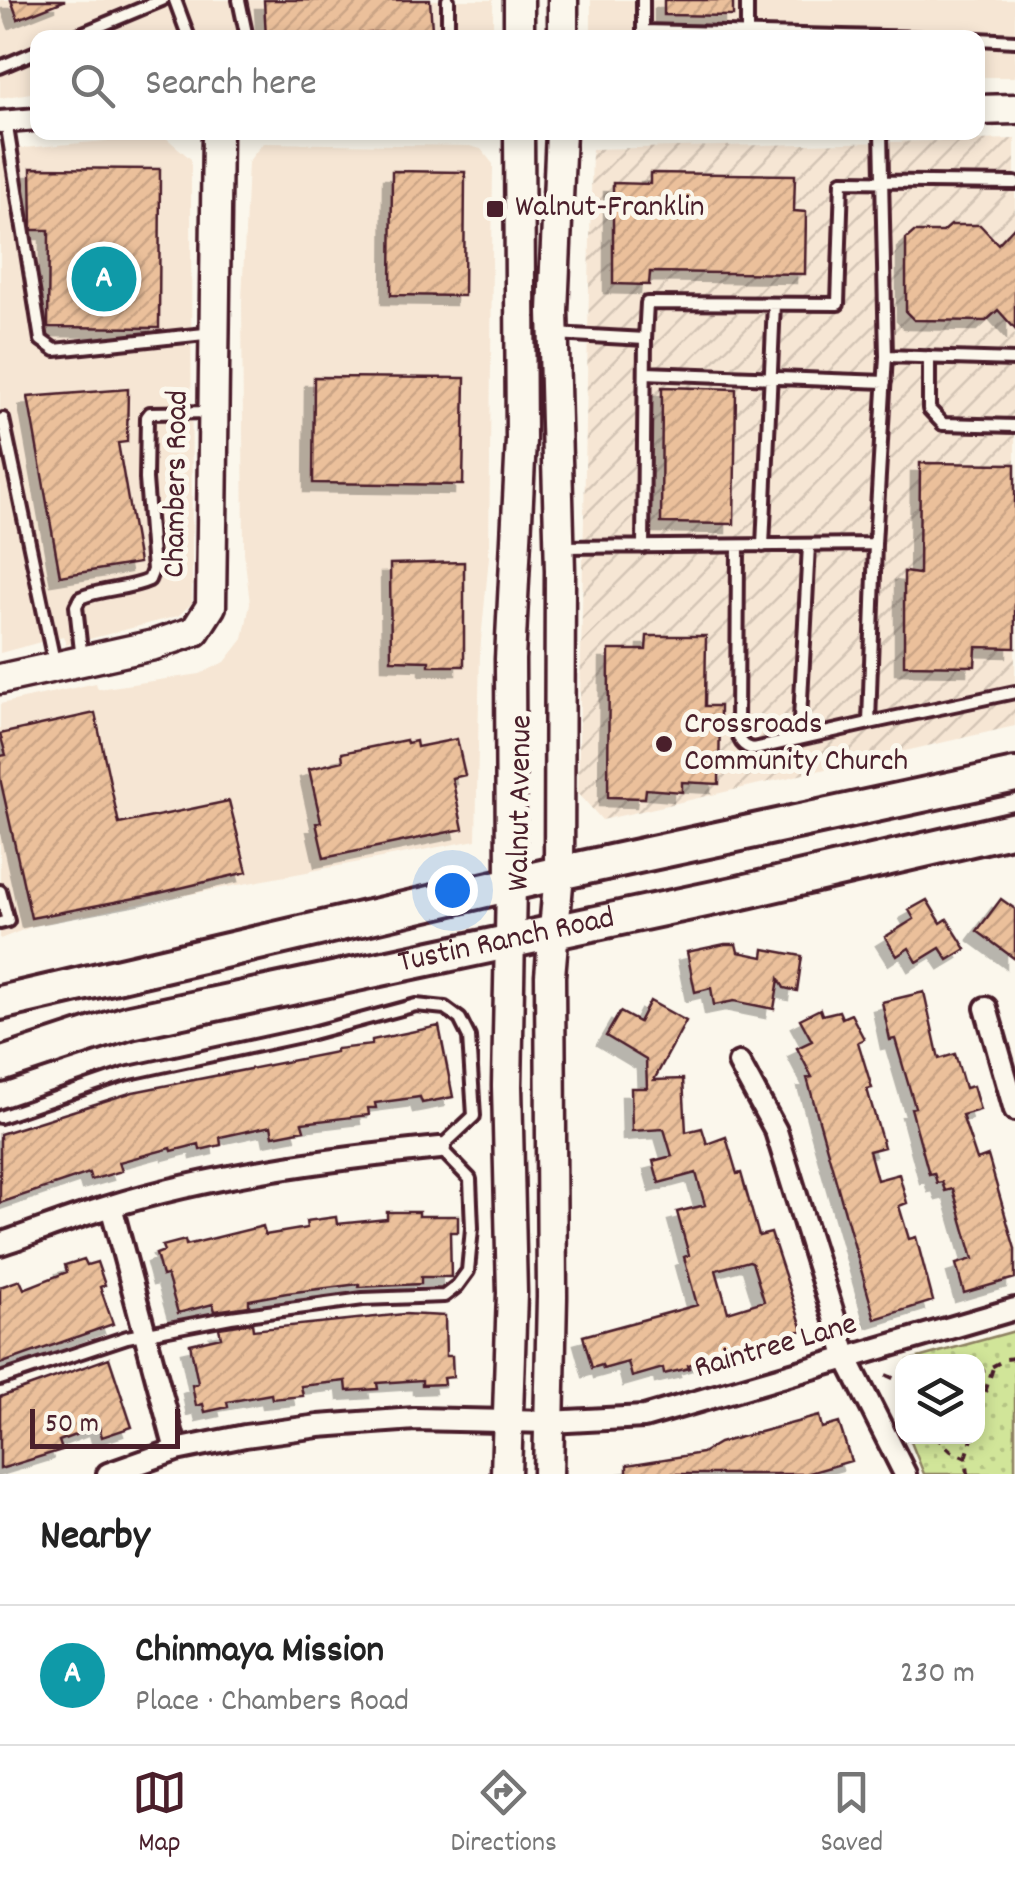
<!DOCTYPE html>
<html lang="en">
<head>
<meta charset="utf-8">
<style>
	:root { --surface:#fff; --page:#f2f2f2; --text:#222; --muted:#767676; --line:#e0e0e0; --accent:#4a1f2b }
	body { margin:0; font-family:Dekko,sans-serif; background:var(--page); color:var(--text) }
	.controls { position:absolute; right:30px; bottom:30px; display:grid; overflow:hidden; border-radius:20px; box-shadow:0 5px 15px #0003 }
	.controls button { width:90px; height:90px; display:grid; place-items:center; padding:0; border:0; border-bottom:2px solid var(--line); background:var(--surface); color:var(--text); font:50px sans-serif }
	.scale { position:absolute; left:30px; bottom:25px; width:150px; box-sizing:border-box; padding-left:10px; border:5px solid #4a1f2b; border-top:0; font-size:28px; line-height:35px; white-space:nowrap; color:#4a1f2b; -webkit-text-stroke:8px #fbf7ec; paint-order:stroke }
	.you { position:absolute; left:452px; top:890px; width:35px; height:35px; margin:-25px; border:8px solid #fff; border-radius:50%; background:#1a73e8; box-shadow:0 0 0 15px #1a73e833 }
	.badge { display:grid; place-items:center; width:65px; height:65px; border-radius:50%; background:var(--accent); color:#fff; font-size:32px; font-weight:700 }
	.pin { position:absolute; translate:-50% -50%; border:5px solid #fff; box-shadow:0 2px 10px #0006 }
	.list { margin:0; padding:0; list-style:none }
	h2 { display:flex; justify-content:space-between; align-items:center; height:130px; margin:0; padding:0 40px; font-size:42px }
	h2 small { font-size:32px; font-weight:400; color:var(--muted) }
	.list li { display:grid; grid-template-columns:65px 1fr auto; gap:30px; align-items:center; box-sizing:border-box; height:140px; padding:0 40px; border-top:2px solid var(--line) }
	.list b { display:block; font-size:38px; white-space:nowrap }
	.list p { margin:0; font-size:32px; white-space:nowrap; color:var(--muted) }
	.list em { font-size:32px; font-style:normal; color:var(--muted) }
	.icon { flex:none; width:55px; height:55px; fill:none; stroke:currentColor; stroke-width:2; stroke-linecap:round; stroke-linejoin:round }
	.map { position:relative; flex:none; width:1015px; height:1474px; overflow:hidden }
	.search { position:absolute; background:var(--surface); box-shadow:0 5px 15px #0003; left:30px; right:30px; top:30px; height:110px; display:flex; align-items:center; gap:25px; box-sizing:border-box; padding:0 35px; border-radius:20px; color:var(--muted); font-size:38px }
	.sheet { height:270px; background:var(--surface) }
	nav { display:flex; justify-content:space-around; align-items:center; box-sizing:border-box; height:140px; border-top:2px solid var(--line); background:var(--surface); font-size:28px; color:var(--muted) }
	nav a { display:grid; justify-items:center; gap:5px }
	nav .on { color:var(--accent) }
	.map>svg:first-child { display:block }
	.built { fill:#f6e6d4 }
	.industrial { fill:url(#industrial-furrows) }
	.park { fill:url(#park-dots); stroke:#8e8262; stroke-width:2.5 }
	.building { fill:url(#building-hatch); stroke:#4a1f2b; stroke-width:2.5; fill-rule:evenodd; filter:url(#shadow) }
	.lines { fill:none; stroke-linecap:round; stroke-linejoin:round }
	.lane-casing { stroke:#4a1f2b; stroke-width:18 }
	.street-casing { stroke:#4a1f2b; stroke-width:28 }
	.secondary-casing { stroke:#4a1f2b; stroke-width:35 }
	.primary-casing { stroke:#4a1f2b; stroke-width:40 }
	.path { stroke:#4a1f2b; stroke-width:4; stroke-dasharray:8 8; stroke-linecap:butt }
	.lane { stroke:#fbf7ec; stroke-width:10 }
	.street { stroke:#fbf7ec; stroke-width:20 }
	.secondary { stroke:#fbf7ec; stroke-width:28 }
	.primary { stroke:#fbf7ec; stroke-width:32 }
	.poi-dot { fill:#4a1f2b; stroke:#fbf7ec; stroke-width:4 }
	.labels { text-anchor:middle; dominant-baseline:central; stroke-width:10; stroke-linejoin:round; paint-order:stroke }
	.poi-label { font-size:32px; fill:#4a1f2b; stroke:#fbf7ec; text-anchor:start }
	.street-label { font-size:32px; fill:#4a1f2b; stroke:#fbf7ec }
</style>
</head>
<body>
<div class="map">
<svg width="1015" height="1474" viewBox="0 0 1015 1474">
	<defs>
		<pattern id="industrial-furrows" width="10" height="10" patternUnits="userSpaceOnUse" patternTransform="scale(2.5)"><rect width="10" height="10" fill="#f6e6d4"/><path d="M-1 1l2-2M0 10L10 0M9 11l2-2" fill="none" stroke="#d4c5b6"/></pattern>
		<pattern id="park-dots" width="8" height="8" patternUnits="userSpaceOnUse" patternTransform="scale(2.5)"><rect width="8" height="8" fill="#d1e599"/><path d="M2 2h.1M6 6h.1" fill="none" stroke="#b5c484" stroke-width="1.8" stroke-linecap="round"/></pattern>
		<pattern id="building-hatch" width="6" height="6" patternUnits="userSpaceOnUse" patternTransform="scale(2.5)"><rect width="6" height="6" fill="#ebc09b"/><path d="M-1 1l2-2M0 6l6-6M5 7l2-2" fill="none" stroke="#cba586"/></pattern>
		<filter id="shadow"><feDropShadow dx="-9" dy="9" stdDeviation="0" flood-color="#0004"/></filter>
	</defs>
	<rect width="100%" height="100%" fill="#fbf7ec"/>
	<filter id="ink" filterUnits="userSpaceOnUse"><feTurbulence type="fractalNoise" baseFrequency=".01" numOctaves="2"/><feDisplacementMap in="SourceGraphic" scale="20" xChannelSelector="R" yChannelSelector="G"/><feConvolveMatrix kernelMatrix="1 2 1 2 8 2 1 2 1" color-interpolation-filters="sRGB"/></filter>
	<g filter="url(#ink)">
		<path class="built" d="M0,0H493V37L38,38L37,92L0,98Z
			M591,0H1015V77H978V38H591Z
			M164,136L191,159L192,603L178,616L66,645L63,636L0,653V150Z
			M263,143L470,146L481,149L493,164L489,557L480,652L476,840L148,902L33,926L0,939V704L96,683L98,689L200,674L225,662L243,639L250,604L244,552L242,302L248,162Z"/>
		<path class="industrial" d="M1015,139V726L602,820L578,793L592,149Z"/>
		<path class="park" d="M1015,1331V1474H924L909,1437L978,1436V1362L907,1361Z"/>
		<path class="building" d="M11,0H64V1L18,19Z
			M264,0H430L432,30L266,38Z
			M664,0H733V16L664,15Z
			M31,168L160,169L159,328L48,327L49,230H32Z
			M392,171L465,172L464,296L391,295Z
			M650,173L795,175L794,211L806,212L805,274L650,272L649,285L613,284V183L650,184Z
			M951,225H980L998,244L1015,226V329L998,310L986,321L914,320L906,312V239L914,232H943Z
			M314,377L465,378L463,485L313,483Z
			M662,387L736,389L734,524L661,523Z
			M128,389L127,442L118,443L139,563L60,576L28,397Z
			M920,463L1015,464V648L976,647L975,666L904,665V572L919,574Z
			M464,562V666H429V661L391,660L390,564Z
			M647,636H706L705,706H720L719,784L682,782V792L646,789L645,798L608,797L609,650H646Z
			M95,713L119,824L229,801L247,872L151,895L31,918L0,778V756L6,755L0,734Z
			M457,739L465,775L452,778L463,829L324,858L316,823L321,822L309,769L343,761L342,753L406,740L407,743L416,741L417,747Z
			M1001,899L1015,909V959L977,931Z
			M927,900L941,923L947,919L966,949L948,960L940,948L917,962L909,948L897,956L885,937L914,919L909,910Z
			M725,944H736L738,952L763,957L764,949L802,956L797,991L784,988L779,979L774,1009L734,1001L714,1005L711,988L695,992L687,952Z
			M924,992L939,1059L955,1054L965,1088L973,1086L980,1110L962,1115L977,1160L988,1156L1015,1249V1278L964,1293L956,1264L973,1259L953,1189L945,1191L942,1182L937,1183L934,1173L929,1174L911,1108L915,1107L895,1039L890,1040L882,1002Z
			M650,1001L686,1021L654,1080L683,1079L686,1132L702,1128L707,1144L726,1137L737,1174L741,1173L759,1236L771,1233L803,1330L688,1365L689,1368L664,1374L663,1368L632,1377L628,1362L603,1369L602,1365L592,1368L583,1336L697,1305L684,1257L689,1255L677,1212L705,1205L696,1173L659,1183L653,1161L672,1156L664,1129L632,1131L631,1088H647L646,1060L606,1036L620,1012L639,1022ZM749,1261L752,1262L764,1301L728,1312L716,1270Z
			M820,1009L822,1015L839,1011L842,1018L851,1014L864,1039L858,1042L872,1088L867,1089L884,1147L869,1151L877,1180L899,1174L907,1203L899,1206L909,1239L916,1237L933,1301L875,1319L807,1078L812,1077L797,1048L812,1041L800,1019Z
			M439,1026L453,1097L422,1103L420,1097L375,1103L376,1108H368L369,1115L302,1123L304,1130L273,1136L271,1126L220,1137L221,1145L200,1150L199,1144L172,1151L171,1148L119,1162L122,1171L91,1180L89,1173L0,1203V1134L133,1092L336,1052V1049L372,1045V1040Z
			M387,1212H419V1216H458V1232H450L451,1277H421V1284L359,1287V1284L287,1293L249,1300V1306L215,1311L213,1304L178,1313L167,1275L162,1276L156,1254L164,1251L162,1246L185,1240L186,1245L263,1226L265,1235L307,1228L306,1221L336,1217L337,1224L387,1219Z
			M84,1259L87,1265L97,1262L105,1285L100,1287L113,1324L0,1364V1287L20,1280L24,1289L67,1272L65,1265Z
			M404,1314L445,1316L446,1356H452L453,1377L443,1378L444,1384L422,1385V1380L377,1383L378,1389L347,1391L346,1381L301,1386L303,1396L272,1399L271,1394L227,1402L228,1407L205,1412L203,1404L196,1406L192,1385L198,1383L190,1344L221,1337L219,1328L252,1323L253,1330Z
			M109,1358L132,1427L102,1437L99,1426L59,1441L62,1450L0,1469V1397Z
			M819,1416L822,1428L839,1423L851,1461L806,1474H627V1465L702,1453L719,1443Z"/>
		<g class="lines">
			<defs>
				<path id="lane" d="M175,0L189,38
					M239,0L247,38
					M643,0V31L925,38
					M747,0V34
					M71,38L162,0
					M448,38V0
					M978,39L1015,41
					M0,67L38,51
					M6,121L41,340L55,350L214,333
					M881,132L886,356L1015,360
					M555,334L645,339L647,303L838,304L842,181L1015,183
					M886,356L875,544L869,723L1015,692
					M929,357V409L943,424L1015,426
					M645,373L885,382
					M3,419L55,666
					M738,546L737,729C739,740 742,747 754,749L869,723
					M763,546L774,304
					M561,547L875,544
					M643,547L645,339
					M82,660L76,606L80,598C102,588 127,590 149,580L153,570L146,479L147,417L150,413L213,412
					M799,739L809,545
					M0,891L8,921L0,923
					M0,1117L125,1074L305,1035L416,1005L445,1008L460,1019L469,1037L474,1116L440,1148L470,1179L472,1228L468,1271L457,1286L444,1296L363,1299L231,1317L127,1337L0,1379"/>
				<path id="street" d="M0,122L38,119
					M986,1008L1015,1110
					M739,1063L776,1131L847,1359L905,1474
					M111,1206L176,1450
					M0,1244C36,1232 72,1218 108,1207C215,1174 330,1159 440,1148
					M108,1474L176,1450L245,1436L319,1426L415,1419L549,1422L644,1417L1015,1309"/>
				<path id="secondary" d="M563,0V38
					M519,38V0
					M978,110L1015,109
					M0,679L154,645L195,631L211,606L217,132
					M506,1474L512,1293L507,1086L511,884L510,659L521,440L519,132
					M548,1474L552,1297L550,976L559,873L560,571L553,311L561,132"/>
				<g id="primary">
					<path d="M0,1003L559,873L1015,775"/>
					<path id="s1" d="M0,1065L130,1022L738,893L1015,829"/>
				</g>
			</defs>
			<use href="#lane" class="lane-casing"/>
			<use href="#street" class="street-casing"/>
			<use href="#secondary" class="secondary-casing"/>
			<use href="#primary" class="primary-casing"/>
			<path class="path" d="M978,1374L1006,1359L1015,1358
				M886,1375L902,1382
				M985,1392L993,1368
				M935,1436L951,1451L966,1458L968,1474
				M966,1458L973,1436"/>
			<use href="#lane" class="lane"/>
			<use href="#street" class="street"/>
			<use href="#secondary" class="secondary"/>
			<use href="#primary" class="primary"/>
		</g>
	</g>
	<g class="poi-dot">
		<rect x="485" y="199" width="20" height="20" rx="5"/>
		<circle cx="664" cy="744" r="10"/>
	</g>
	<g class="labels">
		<g class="poi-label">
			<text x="515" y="209">Walnut-Franklin</text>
			<text x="684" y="726">Crossroads<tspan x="684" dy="37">Community Church</tspan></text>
		</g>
		<g class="street-label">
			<text transform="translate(178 484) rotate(-89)">Chambers Road</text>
			<text transform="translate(522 803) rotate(-89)">Walnut Avenue</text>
			<text stroke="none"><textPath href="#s1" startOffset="522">Tustin Ranch Road</textPath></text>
			<text transform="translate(776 1348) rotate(-16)">Raintree Lane</text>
		</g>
	</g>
</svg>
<div class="controls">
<button><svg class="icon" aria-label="layers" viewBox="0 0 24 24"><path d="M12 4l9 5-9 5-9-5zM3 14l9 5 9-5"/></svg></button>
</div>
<div class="scale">50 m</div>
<div class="you"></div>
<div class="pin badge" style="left:104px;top:279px;background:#0f9aa8">A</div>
<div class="search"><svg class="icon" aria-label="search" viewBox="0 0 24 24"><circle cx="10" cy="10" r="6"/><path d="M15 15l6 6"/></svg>Search here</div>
</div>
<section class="sheet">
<h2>Nearby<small></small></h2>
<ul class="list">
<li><span class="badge" style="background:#0f9aa8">A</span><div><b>Chinmaya Mission</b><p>Place · Chambers Road</p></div><em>230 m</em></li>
</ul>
</section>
<nav>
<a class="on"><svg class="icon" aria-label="map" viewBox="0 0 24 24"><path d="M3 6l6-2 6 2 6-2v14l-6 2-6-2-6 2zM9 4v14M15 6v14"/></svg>Map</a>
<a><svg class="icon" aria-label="directions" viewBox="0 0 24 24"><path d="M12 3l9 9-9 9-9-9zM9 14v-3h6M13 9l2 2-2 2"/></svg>Directions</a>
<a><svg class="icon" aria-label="saved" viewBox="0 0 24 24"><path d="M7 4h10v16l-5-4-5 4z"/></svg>Saved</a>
</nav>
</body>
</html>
